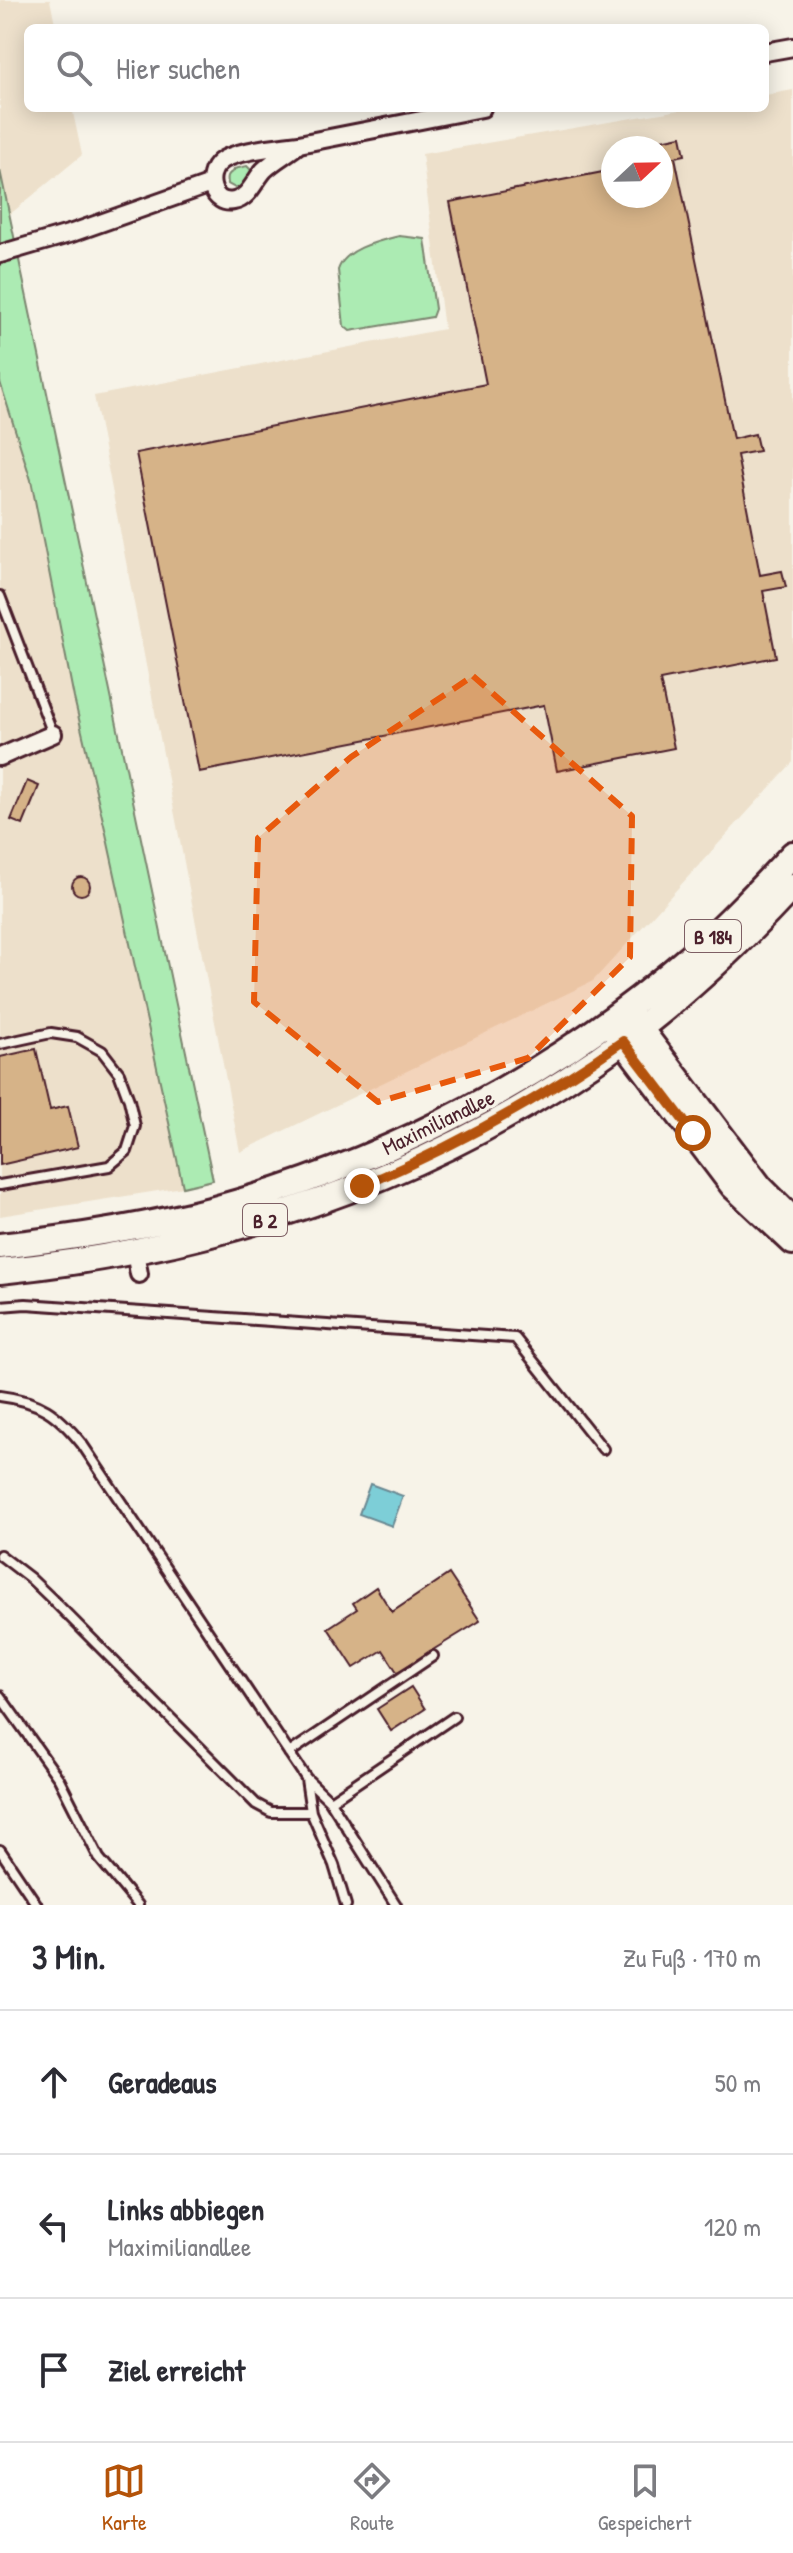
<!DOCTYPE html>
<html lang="de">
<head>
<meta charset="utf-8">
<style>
	:root { --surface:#fff; --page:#f2f2f3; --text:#2b2b33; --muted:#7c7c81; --line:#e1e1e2; --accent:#b45309 }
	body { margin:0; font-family:"Patrick Hand",sans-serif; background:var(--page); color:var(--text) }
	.compass { position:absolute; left:601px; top:136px; width:72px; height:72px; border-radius:50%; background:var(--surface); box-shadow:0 4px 20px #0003; rotate:68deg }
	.stop { position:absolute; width:24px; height:24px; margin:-18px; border:6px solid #b45309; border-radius:50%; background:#fff }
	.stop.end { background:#b45309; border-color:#fff; box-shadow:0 2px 8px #0008 }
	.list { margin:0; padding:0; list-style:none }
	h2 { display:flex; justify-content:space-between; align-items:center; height:104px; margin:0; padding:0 32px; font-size:34px }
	h2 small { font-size:26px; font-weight:400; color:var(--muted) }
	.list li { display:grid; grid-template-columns:52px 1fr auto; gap:24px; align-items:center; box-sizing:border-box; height:144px; padding:0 32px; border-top:2px solid var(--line) }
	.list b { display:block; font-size:30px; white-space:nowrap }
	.list p { margin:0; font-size:26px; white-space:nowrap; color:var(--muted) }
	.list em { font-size:26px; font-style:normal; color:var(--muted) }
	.icon { flex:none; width:44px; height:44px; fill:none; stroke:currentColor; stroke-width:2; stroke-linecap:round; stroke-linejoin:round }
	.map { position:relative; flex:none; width:793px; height:1905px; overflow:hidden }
	.search { position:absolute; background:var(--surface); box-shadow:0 4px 20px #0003; left:24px; right:24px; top:24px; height:88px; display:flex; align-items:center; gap:20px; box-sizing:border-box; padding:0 28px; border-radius:12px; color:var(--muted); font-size:30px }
	.sheet { height:536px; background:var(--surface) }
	nav { display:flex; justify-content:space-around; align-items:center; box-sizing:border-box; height:112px; border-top:2px solid var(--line); background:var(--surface); font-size:22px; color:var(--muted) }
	nav a { display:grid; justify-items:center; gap:4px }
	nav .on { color:var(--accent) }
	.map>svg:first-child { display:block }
	.built { fill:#ede0cb; fill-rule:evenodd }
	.green { fill:#acebb3; stroke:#7b856f; stroke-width:2 }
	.water { fill:#7dced7; stroke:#698892; stroke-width:2 }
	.building { fill:#d6b388; stroke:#4a1f2b; stroke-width:2 }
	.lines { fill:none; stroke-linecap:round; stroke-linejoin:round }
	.service-casing { stroke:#4a1f2b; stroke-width:14 }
	.minor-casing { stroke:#4a1f2b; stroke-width:22 }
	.primary-casing { stroke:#4a1f2b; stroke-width:30 }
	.service { stroke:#f7f3e8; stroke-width:8 }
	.minor { stroke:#f7f3e8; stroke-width:16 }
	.primary { stroke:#f7f3e8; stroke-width:24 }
	.route { stroke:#b45309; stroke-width:10 }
	.marked { fill:#e8590c; fill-opacity:0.2; stroke:#e8590c; stroke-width:6; stroke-dasharray:16 10; stroke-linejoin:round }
	.labels { text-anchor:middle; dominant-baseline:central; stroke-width:6; stroke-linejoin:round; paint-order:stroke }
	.shield { fill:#f7f3e8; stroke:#7e5f64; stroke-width:2 }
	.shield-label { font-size:20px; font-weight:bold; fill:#4a1f2b }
	.street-label { font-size:22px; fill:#4a1f2b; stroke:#f7f3e8 }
</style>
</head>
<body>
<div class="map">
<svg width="793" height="1905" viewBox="0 0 793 1905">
	<rect width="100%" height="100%" fill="#f7f3e8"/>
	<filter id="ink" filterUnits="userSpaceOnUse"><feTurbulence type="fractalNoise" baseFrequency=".0125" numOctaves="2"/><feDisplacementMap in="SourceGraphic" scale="16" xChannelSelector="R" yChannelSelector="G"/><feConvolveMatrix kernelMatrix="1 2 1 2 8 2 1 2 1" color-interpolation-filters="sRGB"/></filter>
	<g filter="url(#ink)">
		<path class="built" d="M0,0H50L56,28H28V108H72L82,155L9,215L0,170Z
			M793,90V762L593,981L240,1152L94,396L444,329L422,154L691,108H765V95ZM613,148H661V196H613Z
			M0,382L31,480L74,698L105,829L183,1187L0,1216Z"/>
		<path class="green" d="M247,166L252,171C250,181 243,183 237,189L228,184C227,177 227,174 234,171V169Z
			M0,170L213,1180L183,1187L105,829L74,698L31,480L0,382Z
			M399,236L425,239L435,309L432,317L350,331L344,326L338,270C345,248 379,241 399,236Z"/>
		<path class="water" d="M370,1484L403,1496L392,1526L359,1514Z"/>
		<path class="building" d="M681,136L685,155L675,157L733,439L755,434L759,451L737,455L760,575L782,571L786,587L763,591L776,657L660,680L674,748L557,771L544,705L199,772L136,453L486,384L450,202L613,170V196H661V140Z
			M27,781L39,786L23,825L11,820Z
			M72 886a9 9 0 1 1 18 0a9 9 0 1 1-18 0Z
			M36,1049L50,1110L68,1106L78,1147L0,1165V1057Z
			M449,1574L480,1621L397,1672L383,1650L354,1668L328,1628L357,1609L353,1603L376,1587L392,1612Z
			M411,1687L425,1709L391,1731L377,1709Z"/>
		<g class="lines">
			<defs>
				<path id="service" d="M0,596L53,734
					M0,1044L51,1033L77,1037L102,1051L119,1073L129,1100L135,1126L127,1151L109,1166L0,1185
					M0,1306L26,1304L515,1338L603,1449
					M0,1396C40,1401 57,1413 82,1444L306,1778L330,1801L396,1905
					M0,1555L30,1578L56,1603L256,1804L271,1812H311
					M0,1696L59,1779L99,1858L138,1905
					M289,1753L433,1656
					M306,1779L311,1812L334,1865L346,1905
					M330,1801L454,1717
					M0,1850L37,1905"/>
				<path id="minor" d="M765,52L793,47
					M299,144C288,153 273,161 264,170C254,181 249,198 234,201C213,206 203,176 220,162C233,151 281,146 299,144L482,108
					M0,254L72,233L211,184
					M0,757L53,734
					M135,1252L139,1274"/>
				<path id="primary" d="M631,1017L760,1187L793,1220
					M615,1030L733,1186L793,1242
					M0,1246C72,1238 144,1227 214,1209C391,1161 557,1074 695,952C729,922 761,888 793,854
					M0,1271C226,1248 439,1176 623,1041C682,998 743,940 793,886"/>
			</defs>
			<use href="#service" class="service-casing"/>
			<use href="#minor" class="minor-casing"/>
			<use href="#primary" class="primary-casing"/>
			<use href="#service" class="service"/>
			<use href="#minor" class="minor"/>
			<use href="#primary" class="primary"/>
		</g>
	</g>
	<g class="lines" filter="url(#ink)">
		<path class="route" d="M362,1186C455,1146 541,1099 623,1041L693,1133"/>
	</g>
	<path class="marked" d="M473,676L632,816L630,957L528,1058L378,1102L254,1002L258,838L351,757Z"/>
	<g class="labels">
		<g class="shield">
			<rect x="685" y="920" width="56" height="32" rx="6"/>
			<rect x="243" y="1204" width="44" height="32" rx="6"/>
		</g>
		<g class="shield-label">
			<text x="713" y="936">B 184</text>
			<text x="265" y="1220">B 2</text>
		</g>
		<g class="street-label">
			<text transform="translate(438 1122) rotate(-26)">Maximilianallee</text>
		</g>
	</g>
</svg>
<svg class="compass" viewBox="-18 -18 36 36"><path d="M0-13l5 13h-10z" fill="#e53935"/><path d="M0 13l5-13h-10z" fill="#7c7c81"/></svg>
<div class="stop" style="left:693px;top:1133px"></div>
<div class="stop end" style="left:362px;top:1186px"></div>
<div class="search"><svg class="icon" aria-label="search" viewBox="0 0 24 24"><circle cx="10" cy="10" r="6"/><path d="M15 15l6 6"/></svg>Hier suchen</div>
</div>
<section class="sheet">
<h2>3 Min.<small>Zu Fuß · 170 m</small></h2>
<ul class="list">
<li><svg class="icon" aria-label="ahead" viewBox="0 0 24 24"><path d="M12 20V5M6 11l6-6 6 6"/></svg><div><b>Geradeaus</b></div><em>50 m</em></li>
<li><svg class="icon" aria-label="left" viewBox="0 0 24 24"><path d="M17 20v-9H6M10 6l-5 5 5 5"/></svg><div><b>Links abbiegen</b><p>Maximilianallee</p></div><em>120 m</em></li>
<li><svg class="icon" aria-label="arrive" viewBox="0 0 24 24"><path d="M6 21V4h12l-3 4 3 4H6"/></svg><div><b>Ziel erreicht</b></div></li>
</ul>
</section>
<nav>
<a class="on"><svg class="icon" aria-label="map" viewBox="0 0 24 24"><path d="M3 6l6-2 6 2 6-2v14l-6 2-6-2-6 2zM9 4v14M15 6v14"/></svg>Karte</a>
<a><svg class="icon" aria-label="directions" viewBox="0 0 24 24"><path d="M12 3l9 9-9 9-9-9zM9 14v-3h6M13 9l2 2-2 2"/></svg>Route</a>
<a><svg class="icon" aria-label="saved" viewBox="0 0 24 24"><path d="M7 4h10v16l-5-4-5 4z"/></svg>Gespeichert</a>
</nav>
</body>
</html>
